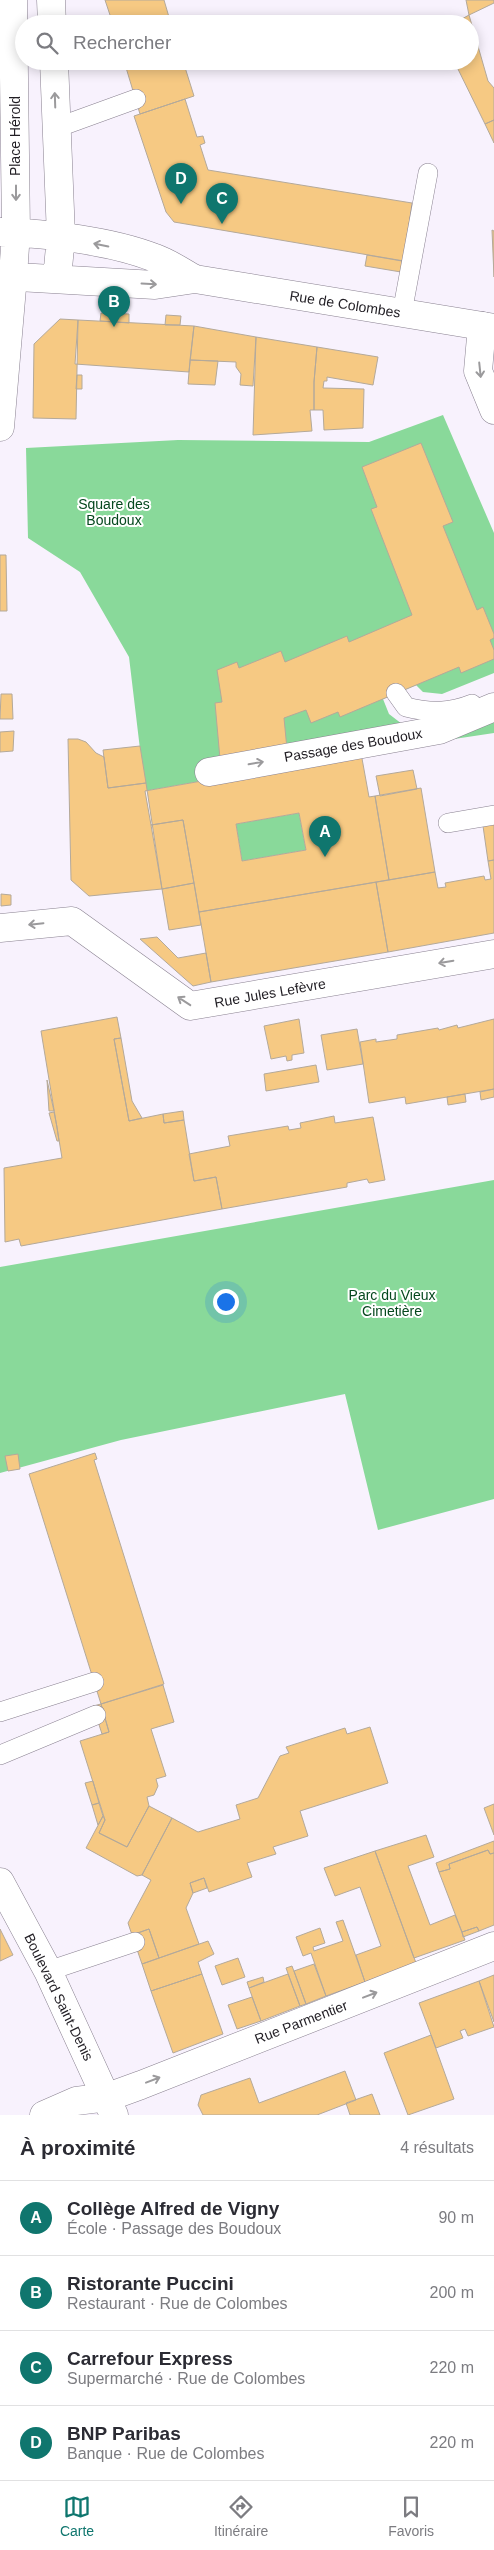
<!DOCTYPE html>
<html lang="fr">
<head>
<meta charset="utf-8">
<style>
	:root { --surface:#fff; --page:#f2f2f3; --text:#2b2b33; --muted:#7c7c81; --line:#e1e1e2; --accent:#0f766e }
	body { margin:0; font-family:Helvetica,sans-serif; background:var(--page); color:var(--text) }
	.you { position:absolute; left:225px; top:1301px; width:18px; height:18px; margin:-12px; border:4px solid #fff; border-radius:50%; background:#1a73e8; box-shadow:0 0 0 8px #1a73e833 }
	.badge { display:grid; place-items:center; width:32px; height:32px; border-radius:50%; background:var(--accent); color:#fff; font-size:16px; font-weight:700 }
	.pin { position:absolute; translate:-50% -41px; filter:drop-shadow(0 1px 2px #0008) }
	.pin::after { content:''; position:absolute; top:26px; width:18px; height:15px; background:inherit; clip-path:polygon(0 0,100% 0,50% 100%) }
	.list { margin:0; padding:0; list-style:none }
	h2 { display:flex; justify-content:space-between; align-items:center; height:65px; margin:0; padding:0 20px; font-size:21px }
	h2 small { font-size:16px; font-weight:400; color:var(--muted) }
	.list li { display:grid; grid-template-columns:32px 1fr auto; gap:15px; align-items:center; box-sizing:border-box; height:75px; padding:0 20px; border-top:1px solid var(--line) }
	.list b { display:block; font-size:19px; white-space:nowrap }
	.list p { margin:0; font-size:16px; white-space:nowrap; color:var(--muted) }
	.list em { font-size:16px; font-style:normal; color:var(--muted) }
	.icon { flex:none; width:28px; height:28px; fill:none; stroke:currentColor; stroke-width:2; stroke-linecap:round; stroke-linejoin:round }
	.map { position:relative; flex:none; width:494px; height:2115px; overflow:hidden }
	.search { position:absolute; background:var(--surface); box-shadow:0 2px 12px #0003; left:15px; right:15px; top:15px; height:55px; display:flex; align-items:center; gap:12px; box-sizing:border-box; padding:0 18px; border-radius:28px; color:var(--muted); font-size:19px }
	.sheet { height:365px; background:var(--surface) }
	nav { display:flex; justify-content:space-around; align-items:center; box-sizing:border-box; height:70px; border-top:1px solid var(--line); background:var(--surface); font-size:14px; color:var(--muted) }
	nav a { display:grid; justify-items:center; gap:2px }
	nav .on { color:var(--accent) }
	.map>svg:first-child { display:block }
	.green { fill:#89d99a }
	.building { fill:#f6c983; stroke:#b4a99a; fill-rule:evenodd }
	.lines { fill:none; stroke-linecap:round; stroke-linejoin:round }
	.service-casing { stroke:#898190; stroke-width:20 }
	.pedestrian-casing { stroke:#898190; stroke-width:29 }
	.minor-casing { stroke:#898190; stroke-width:29 }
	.secondary-casing { stroke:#898190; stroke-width:29 }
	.service { stroke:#fff; stroke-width:19 }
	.pedestrian { stroke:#fff; stroke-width:28 }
	.minor { stroke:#fff; stroke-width:28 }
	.secondary { stroke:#fff; stroke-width:28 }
	.oneway { stroke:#9b9a9c }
	.labels { text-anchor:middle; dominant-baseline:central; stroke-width:4; stroke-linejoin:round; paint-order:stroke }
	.street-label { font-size:14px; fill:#211e24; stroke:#fff }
	.park-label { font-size:14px; fill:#05481e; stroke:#fff }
</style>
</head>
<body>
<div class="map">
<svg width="494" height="2115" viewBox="0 0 494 2115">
	<rect width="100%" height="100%" fill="#f8f2fd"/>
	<path class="green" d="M443,415L494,533V673L442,694L423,692L416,685L383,699L389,714L402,724L494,715V733L361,753L145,791L129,657L80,572L28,538L26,448L178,440L369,442Z
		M299,813L306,850L242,861L236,824Z
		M494,1180V1499L378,1530L345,1394L121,1440L0,1473V1267Z"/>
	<path class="building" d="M105,0H164L171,24H113Z
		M466,0H494V3L469,15Z
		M469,15L488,81L494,88V120L485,124L454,61H470V24H453Z
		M124,61H183L194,96L140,114Z
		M185,99L197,137L203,136L205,143L200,145L208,170L412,203L404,261L174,222L166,212L134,116Z
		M494,120V143L485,124Z
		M492,230L494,231V277Z
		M367,255L402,261L401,272L365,266Z
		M101,313L129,314V323L100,321Z
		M166,315L181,316L180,325H165Z
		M60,319L78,320L76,419L33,418L34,344Z
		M78,320L194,326L189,372L75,364Z
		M194,326L256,337L253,386L240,385L241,374L236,367V362L190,360Z
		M256,337L317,347L314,382V410H310L312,431L253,435Z
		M317,347L378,357L373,385L327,377V381H324L323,388L364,389L363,428L324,430L323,410H314V382Z
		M190,360L218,361L215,385L188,384Z
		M77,375H82V389H76Z
		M421,443L453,522L443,526L477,610L483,607L494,634V638L490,640L494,650V659L461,673L459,667L340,717L338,712L311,723L306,710L284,718L287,749L220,759L215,703L222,702L217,670L237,662L239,668L281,651L285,662L347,636L349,642L412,615L371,509L377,507L362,467Z
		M0,555H6L7,611H0Z
		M1,694H12L13,719H0Z
		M14,731L13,751L0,752V732Z
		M68,739H78L86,742L96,753L104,757L108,788L146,783L162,889L89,896L71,880Z
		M140,746L146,783L108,788L103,750Z
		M361,753L369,797L375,796L389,880L199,912L183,820L151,825L145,791ZM299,813L306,850L242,861L236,824Z
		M413,770L417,789L380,796L376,776Z
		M421,788L435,872L389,880L375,796Z
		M183,820L194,883L162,889L151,825Z
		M494,824V860L488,861L483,826Z
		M494,860V933L388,952L376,882L435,872L438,888L446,887L445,883L484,876L485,880L491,879L488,861Z
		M376,882L388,952L211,982L199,912Z
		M194,883L201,925L169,930L162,889Z
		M1,894L11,895V905L1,906Z
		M157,937L178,958L206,953L211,982L193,986L140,939Z
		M117,1017L121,1038L114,1039L129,1121L163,1114L164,1123L184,1120L194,1181L216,1177L222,1209L21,1246L19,1239L5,1242L4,1168L62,1158L41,1031Z
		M299,1019L304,1053L292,1055V1060L287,1061L286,1056L271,1059L264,1026Z
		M494,1019V1089L406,1104L405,1097L369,1103L360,1042L376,1039V1042L397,1039V1035L438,1028L439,1030L457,1025L458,1028Z
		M357,1029L363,1064L327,1070L321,1035Z
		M121,1038L132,1101L142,1118L129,1121L114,1039Z
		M316,1065L319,1082L266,1091L264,1074Z
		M47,1080L54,1111H49Z
		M494,1089V1097L481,1100L480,1092Z
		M465,1094L466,1102L448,1105L447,1097Z
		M183,1111L184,1120L164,1123L163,1114Z
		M54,1112L57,1127L59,1141H57L49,1113Z
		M334,1116L335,1123L373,1117L385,1180L369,1183L367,1179L347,1183V1187L222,1209L216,1177L194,1181L189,1154L230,1146L228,1136L288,1126L289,1130L301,1128L300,1123Z
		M95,1453L97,1459L94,1460L164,1684L101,1704L29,1474Z
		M18,1454L20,1469L8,1471L5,1456Z
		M163,1685L174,1722L151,1729L166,1776L156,1779L158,1786L154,1795L147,1797L149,1806L127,1847L99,1833L105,1820L80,1741L109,1732L101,1704Z
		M101,1704L109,1732L102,1734L93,1706Z
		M370,1727L388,1783L300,1811L308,1836L273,1847L276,1854L247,1863L252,1877L209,1892L204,1878L190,1883L193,1893L186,1908L199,1944L159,1958L149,1929L132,1935L128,1923L151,1880L142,1875L172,1818L198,1832L240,1819L236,1805L258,1798L280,1756L289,1753L286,1747L345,1728L347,1734Z
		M93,1781L99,1803L92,1805L85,1783Z
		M99,1803L103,1816L98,1825L92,1805Z
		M494,1804V1835L484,1808Z
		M149,1806L172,1818L142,1875L137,1876L86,1848L103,1816L105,1820L99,1833L127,1847Z
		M426,1835L434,1857L408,1866L430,1925L455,1915L465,1940L414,1958L375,1851Z
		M494,1841V1853L490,1854L488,1850L449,1864L450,1869L439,1872L436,1863Z
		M488,1850L490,1854L494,1853V1925L479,1931L477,1927L462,1932L439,1872L450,1869L449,1864Z
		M375,1851L416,1963L365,1982L356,1955L381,1946L360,1887L335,1896L324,1868Z
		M204,1878L207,1888L193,1893L190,1883Z
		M343,1920L365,1982L326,1996L311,1953L303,1956L296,1937L320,1928L325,1943L313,1947L314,1951L343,1941L336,1922Z
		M477,1927L479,1931L463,1937L462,1932Z
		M0,1929L13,1955L0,1961Z
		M149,1929L159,1958L142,1964L132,1935Z
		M208,1941L214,1954L198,1962L202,1974L151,1991L142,1964Z
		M238,1958L245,1977L222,1985L215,1966Z
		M314,1964L326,1996L306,2004L294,1971Z
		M292,1966L306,2004L300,2006L286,1968Z
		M202,1974L223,2034L173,2053L151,1991Z
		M288,1974L300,2006L261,2021L249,1988Z
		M494,1975V2022L479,1981Z
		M263,1977L264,1982L249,1988L247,1982Z
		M479,1981L494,2027L468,2036L465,2029L460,2031L463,2038L436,2048L419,2003Z
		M252,1997L261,2021L237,2029L228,2005Z
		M431,2035L454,2099L408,2115L384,2053Z
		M345,2071L356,2100L317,2115H203L198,2105L201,2095L250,2078L259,2103Z
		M372,2094L380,2115H350L346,2103Z"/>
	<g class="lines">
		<defs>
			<path id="service" d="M56,128L136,99
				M402,313L428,173
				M396,693L406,707C430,713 450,713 472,704
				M448,823L494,815
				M0,1712L94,1682
				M0,1755L96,1715
				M48,1971L135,1942"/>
			<path id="pedestrian" d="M209,772L439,730L494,707"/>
			<path id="minor" d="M482,326L478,371L494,410
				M0,427L13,276
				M0,928L72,921L190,1006L494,954
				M44,2115L76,2101L108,2097L141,2085L494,1946"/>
			<path id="secondary" d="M13,0L16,232L13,276
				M51,0L52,24
				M54,61L61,236L57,279
				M0,232C46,233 112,241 155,258C169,263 182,272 195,279
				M0,276L155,285L195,279L494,328
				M0,1882L48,1971L114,2115"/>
		</defs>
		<use href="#service" class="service-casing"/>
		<use href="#pedestrian" class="pedestrian-casing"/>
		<use href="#minor" class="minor-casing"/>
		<use href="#secondary" class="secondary-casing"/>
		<use href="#service" class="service"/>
		<use href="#pedestrian" class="pedestrian"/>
		<use href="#minor" class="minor"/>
		<use href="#secondary" class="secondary"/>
	</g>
	<defs><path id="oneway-shaft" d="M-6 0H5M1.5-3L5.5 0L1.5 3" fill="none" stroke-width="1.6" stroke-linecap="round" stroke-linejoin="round" transform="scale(1.25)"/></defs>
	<g class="oneway">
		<use href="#oneway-shaft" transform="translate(55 100) rotate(-92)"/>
		<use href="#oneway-shaft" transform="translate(16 193) rotate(90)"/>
		<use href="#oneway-shaft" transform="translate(101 245) rotate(-168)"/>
		<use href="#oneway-shaft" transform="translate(149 284) rotate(3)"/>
		<use href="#oneway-shaft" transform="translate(480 370) rotate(84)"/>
		<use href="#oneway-shaft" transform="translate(256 763) rotate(-10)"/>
		<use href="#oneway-shaft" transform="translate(36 924) rotate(174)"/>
		<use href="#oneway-shaft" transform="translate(446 962) rotate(170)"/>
		<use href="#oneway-shaft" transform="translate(184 1001) rotate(-147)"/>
		<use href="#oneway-shaft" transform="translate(370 1995) rotate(-21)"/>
		<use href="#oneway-shaft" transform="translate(153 2080) rotate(-21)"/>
	</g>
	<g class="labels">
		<g class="street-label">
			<text transform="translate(15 136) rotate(-90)">Place Hérold</text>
			<text transform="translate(345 304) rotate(9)">Rue de Colombes</text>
			<text transform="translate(353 745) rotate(-10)">Passage des Boudoux</text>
			<text transform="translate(270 993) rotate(-10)">Rue Jules Lefèvre</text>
			<text transform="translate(59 1997) rotate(64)">Boulevard Saint-Denis</text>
			<text transform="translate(301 2022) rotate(-21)">Rue Parmentier</text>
		</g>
		<g class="park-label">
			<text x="114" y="504">Square des<tspan x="114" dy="16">Boudoux</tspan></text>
			<text x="392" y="1295">Parc du Vieux<tspan x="392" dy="16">Cimetière</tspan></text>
		</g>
	</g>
</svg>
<div class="you"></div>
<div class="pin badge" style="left:325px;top:857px">A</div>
<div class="pin badge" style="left:114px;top:327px">B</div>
<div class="pin badge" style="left:222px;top:224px">C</div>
<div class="pin badge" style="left:181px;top:204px">D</div>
<div class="search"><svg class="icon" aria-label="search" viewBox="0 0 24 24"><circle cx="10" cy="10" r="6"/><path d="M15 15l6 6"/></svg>Rechercher</div>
</div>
<section class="sheet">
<h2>À proximité<small>4 résultats</small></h2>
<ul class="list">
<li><span class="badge">A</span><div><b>Collège Alfred de Vigny</b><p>École · Passage des Boudoux</p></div><em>90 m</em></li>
<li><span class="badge">B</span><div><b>Ristorante Puccini</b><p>Restaurant · Rue de Colombes</p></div><em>200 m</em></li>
<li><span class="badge">C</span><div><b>Carrefour Express</b><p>Supermarché · Rue de Colombes</p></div><em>220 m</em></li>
<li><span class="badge">D</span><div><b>BNP Paribas</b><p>Banque · Rue de Colombes</p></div><em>220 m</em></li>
</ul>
</section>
<nav>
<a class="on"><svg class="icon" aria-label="map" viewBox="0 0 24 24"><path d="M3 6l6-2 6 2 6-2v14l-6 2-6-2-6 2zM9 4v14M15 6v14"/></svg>Carte</a>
<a><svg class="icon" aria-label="directions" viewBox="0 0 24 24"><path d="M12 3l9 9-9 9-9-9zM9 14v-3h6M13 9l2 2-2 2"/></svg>Itinéraire</a>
<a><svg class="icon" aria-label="saved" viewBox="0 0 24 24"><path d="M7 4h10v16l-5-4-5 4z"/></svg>Favoris</a>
</nav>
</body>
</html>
